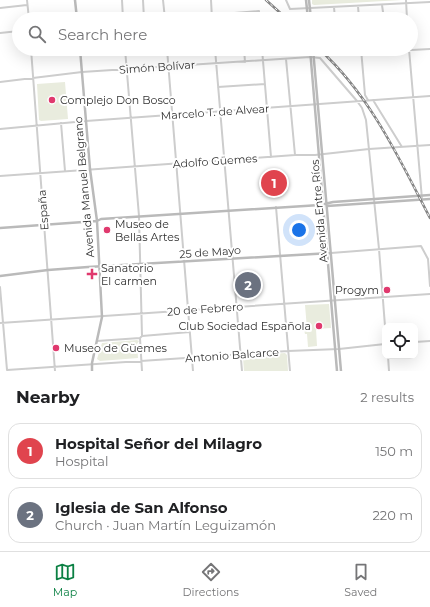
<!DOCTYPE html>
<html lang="en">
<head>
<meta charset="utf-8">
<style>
	:root { --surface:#fff; --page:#f6f6f6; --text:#202124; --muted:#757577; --line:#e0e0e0; --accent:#0b8043 }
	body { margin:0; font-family:Montserrat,sans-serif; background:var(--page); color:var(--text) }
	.controls { position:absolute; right:12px; bottom:12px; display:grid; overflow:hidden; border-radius:8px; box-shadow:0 4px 16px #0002 }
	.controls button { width:36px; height:36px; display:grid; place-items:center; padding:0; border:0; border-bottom:1px solid var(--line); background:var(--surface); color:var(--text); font:20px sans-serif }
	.you { position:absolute; left:299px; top:230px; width:14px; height:14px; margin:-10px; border:3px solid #fff; border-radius:50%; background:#1a73e8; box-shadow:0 0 0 6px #1a73e833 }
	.badge { display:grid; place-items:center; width:26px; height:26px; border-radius:50%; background:var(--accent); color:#fff; font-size:13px; font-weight:700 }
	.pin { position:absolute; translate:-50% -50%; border:2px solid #fff; box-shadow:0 1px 4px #0006 }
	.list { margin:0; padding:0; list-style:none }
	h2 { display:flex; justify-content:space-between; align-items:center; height:52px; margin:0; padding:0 16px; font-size:17px }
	h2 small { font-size:13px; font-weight:400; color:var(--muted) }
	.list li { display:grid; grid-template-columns:26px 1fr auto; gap:12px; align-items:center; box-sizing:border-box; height:56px; margin:0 8px 8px; padding:0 8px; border:1px solid var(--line); border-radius:12px }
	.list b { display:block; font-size:15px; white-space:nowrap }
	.list p { margin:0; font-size:13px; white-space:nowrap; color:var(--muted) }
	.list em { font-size:13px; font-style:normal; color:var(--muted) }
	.icon { flex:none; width:22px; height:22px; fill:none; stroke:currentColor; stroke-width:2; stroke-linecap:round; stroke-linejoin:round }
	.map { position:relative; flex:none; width:430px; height:371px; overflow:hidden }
	.search { position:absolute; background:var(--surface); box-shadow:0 4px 16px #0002; left:12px; right:12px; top:12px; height:44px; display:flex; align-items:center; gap:10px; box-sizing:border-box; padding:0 14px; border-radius:22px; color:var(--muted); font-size:15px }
	.sheet { height:180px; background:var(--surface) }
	nav { display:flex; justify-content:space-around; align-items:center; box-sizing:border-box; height:56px; border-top:1px solid var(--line); background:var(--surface); font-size:11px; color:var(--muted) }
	nav a { display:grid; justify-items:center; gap:2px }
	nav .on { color:var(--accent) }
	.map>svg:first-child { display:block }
	.green { fill:#e9ecde }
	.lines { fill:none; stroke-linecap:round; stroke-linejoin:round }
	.minor { stroke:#cdcdcd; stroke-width:2 }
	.secondary { stroke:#bababa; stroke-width:2.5 }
	.rail-casing { stroke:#858585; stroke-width:2.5 }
	.rail { stroke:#fff; stroke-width:1; stroke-dasharray:3; stroke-linecap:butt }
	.poi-dot { fill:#e0396e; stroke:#fff; stroke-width:1.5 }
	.labels { text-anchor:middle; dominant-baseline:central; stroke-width:4; stroke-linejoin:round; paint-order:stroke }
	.street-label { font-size:11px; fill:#303030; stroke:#fff }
	.poi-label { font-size:11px; fill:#303030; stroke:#fff; text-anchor:start }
</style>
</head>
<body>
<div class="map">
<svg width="430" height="371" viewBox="0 0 430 371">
	<rect width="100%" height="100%" fill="#fff"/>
	<path class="green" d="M312,0H402L314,5L312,4Z
		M65,82L68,119L41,121L39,120L37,84Z
		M329,304L331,328L316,329L317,346L308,347L307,334H305L304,330L307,329L305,305Z
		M137,340L139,341L137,344L138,358L100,361L97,359L102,343Z
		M285,353L287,355L288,371H244L243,358L245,356Z"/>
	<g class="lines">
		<path class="minor" d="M27,0L29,19
			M122,0L123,19
			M143,0L144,19
			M163,0L165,19
			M211,0L212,19
			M286,0L290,9L430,2
			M406,0L407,19
			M382,5L384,19
			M358,6L359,19
			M334,7L335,19
			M0,8L27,5
			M241,13V19
			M159,19L259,11V19
			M0,33L19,31
			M31,49L55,371
			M125,49L139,216L142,336L140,338L142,371
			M167,49L193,371
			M215,49L242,371
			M244,49L245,62
			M262,49L271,157
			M337,49L338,54L430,49
			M361,49L365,95L368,100
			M409,49L422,199
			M286,59L295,155
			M0,82L82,72L310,57L320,58L357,101L362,108L366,120L379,249L385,326
			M218,87L265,84
			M373,100L402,147
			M61,123L65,171
			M0,129L86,121L430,96
			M0,176L295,155H315L369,149L430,145
			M276,207L290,371
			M331,253L421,246L428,259L430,286
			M0,287L7,370L288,351L339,349L385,344
			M0,323L430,294
			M142,336L190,332
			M97,341L140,338
			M415,342L430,341
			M388,356L389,371"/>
		<path class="secondary" d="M75,0L77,19
			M306,0L308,19
			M309,0L311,19
			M80,49L90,169L97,221L102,317L92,363V371
			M310,49L337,371
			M313,49L341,371
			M327,206L430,199
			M0,228L97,221L101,219L320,205L333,202L430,195
			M0,276L48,270L88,267L331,253"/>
		<defs>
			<path id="rail" d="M266,0L287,19
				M319,49C370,95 399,158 430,218"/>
		</defs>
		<use href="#rail" class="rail-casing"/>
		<use href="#rail" class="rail"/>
	</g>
	<g class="poi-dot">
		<circle cx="52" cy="100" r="4"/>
		<circle cx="107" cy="230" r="4"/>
		<path d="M90 268h4v4h4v4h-4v4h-4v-4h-4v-4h4z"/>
		<circle cx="387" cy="290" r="4"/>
		<circle cx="319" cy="326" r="4"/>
		<circle cx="56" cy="348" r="4"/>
	</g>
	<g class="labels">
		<g class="street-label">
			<text transform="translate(157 67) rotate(-4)">Simón Bolívar</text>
			<text transform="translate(215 112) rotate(-4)">Marcelo T. de Alvear</text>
			<text transform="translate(215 161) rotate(-4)">Adolfo Güemes</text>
			<text transform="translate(84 187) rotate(-95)">Avenida Manuel Belgrano</text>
			<text transform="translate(43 210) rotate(-94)">España</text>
			<text transform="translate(319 211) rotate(-95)">Avenida Entre Ríos</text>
			<text transform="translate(210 252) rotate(-4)">25 de Mayo</text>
			<text transform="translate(205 309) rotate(-4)">20 de Febrero</text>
			<text transform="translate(232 355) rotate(-4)">Antonio Balcarce</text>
		</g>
		<g class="poi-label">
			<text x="60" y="100">Complejo Don Bosco</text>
			<text x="115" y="224">Museo de<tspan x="115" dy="13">Bellas Artes</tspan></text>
			<text x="101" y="268">Sanatorio<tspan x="101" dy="13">El carmen</tspan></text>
			<text x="379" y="290" text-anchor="end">Progym</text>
			<text x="311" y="326" text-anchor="end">Club Sociedad Española</text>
			<text x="64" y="348">Museo de Güemes</text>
		</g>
	</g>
</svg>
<div class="controls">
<button><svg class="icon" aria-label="locate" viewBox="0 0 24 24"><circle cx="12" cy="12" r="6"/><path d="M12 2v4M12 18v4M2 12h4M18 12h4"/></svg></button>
</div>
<div class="you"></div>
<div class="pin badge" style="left:274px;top:183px;background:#e0444e">1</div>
<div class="pin badge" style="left:248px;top:285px;background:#6b7280">2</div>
<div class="search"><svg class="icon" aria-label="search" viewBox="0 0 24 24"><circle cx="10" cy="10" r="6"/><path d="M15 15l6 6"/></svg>Search here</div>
</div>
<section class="sheet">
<h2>Nearby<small>2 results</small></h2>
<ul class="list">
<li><span class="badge" style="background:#e0444e">1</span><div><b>Hospital Señor del Milagro</b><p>Hospital</p></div><em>150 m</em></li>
<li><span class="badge" style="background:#6b7280">2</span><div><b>Iglesia de San Alfonso</b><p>Church · Juan Martín Leguizamón</p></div><em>220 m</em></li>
</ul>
</section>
<nav>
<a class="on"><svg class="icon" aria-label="map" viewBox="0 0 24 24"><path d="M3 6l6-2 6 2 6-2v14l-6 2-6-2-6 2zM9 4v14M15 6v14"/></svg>Map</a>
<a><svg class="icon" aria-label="directions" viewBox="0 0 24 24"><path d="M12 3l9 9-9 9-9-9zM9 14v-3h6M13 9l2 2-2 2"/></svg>Directions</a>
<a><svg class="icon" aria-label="saved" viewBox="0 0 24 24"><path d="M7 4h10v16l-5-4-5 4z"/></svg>Saved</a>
</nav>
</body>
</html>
